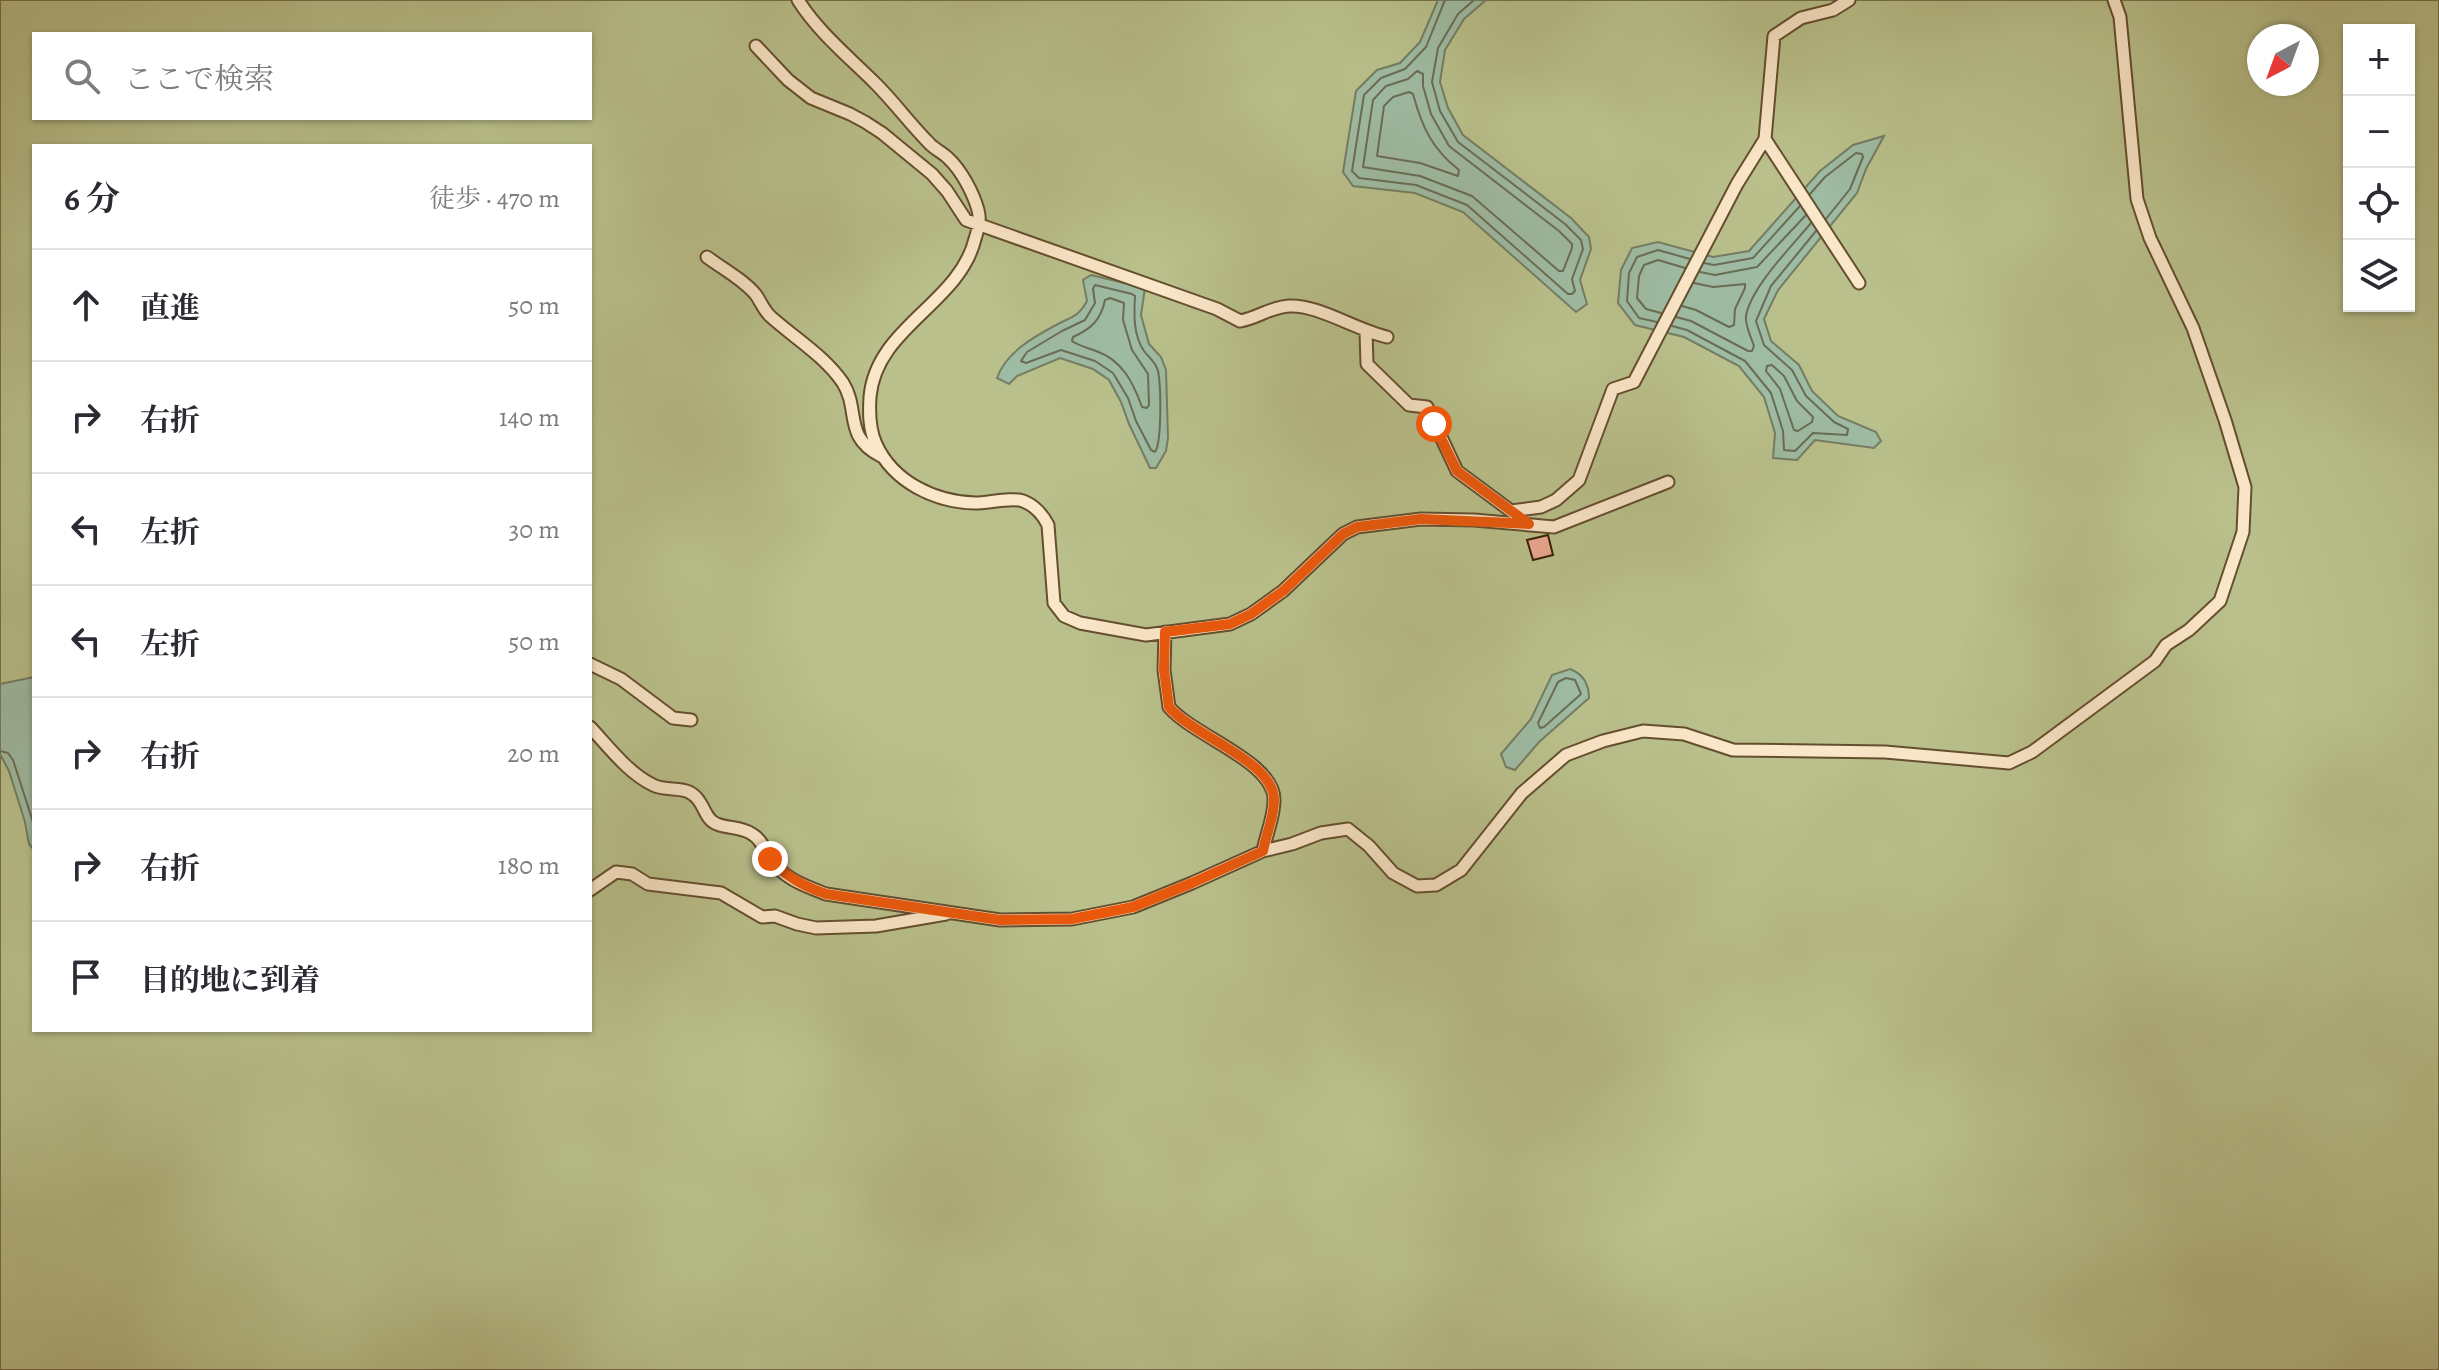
<!DOCTYPE html>
<html lang="ja">
<head>
<meta charset="utf-8">
<style>
	:root { --surface:#fff; --page:#f2f2f3; --text:#2b2b33; --muted:#7c7c81; --line:#e1e1e2 }
	body { margin:0; font-family:Alegreya,"Noto Serif JP",serif; background:var(--page); color:var(--text) }
	.controls { position:absolute; right:24px; top:24px; display:grid; overflow:hidden; border-radius:0px; box-shadow:0 2px 6px #0004 }
	.controls button { width:72px; height:72px; display:grid; place-items:center; padding:0; border:0; border-bottom:2px solid var(--line); background:var(--surface); color:var(--text); font:40px sans-serif }
	.compass { position:absolute; left:2247px; top:24px; width:72px; height:72px; border-radius:50%; background:var(--surface); box-shadow:0 2px 6px #0004; rotate:221deg }
	.stop { position:absolute; width:24px; height:24px; margin:-18px; border:6px solid #ea580c; border-radius:50%; background:#fff }
	.stop.end { background:#ea580c; border-color:#fff; box-shadow:0 2px 8px #0008 }
	.list { margin:0; padding:0; list-style:none }
	h2 { display:flex; justify-content:space-between; align-items:center; height:104px; margin:0; padding:0 32px; font-size:34px }
	h2 small { font-size:26px; font-weight:400; color:var(--muted) }
	.list li { display:grid; grid-template-columns:52px 1fr auto; gap:24px; align-items:center; box-sizing:border-box; height:112px; padding:0 32px; border-top:2px solid var(--line) }
	.list b { display:block; font-size:30px; white-space:nowrap }
	.list em { font-size:26px; font-style:normal; color:var(--muted) }
	.icon { flex:none; width:44px; height:44px; fill:none; stroke:currentColor; stroke-width:2; stroke-linecap:round; stroke-linejoin:round }
	.map { position:relative; flex:none; width:2439px; height:1370px; overflow:hidden }
	.search { position:absolute; background:var(--surface); box-shadow:0 2px 6px #0004; left:32px; top:32px; width:560px; height:88px; display:flex; align-items:center; gap:20px; box-sizing:border-box; padding:0 28px; border-radius:0px; color:var(--muted); font-size:30px }
	.panel { position:absolute; background:var(--surface); box-shadow:0 2px 6px #0004; left:32px; top:144px; width:560px; height:888px; border-radius:0px }
	.map>svg:first-child { display:block }
	.green { fill:#b9c08b; stroke:#767048; stroke-width:2; fill-rule:evenodd }
	.water { fill:#9ebba3; stroke:#747d63; stroke-width:2 }
	.lines { fill:none; stroke-linecap:round; stroke-linejoin:round }
	.shore { stroke:#696d54; stroke-width:2 }
	.building { fill:#eca790; stroke:#341f04; stroke-width:2 }
	.lane-casing { stroke:#654e2e; stroke-width:15 }
	.lane { stroke:#fae6c8; stroke-width:11 }
	.route { stroke:#ea580c; stroke-width:10 }
</style>
</head>
<body>
<div class="map">
<svg width="2439" height="1370" viewBox="0 0 2439 1370">
	<rect width="100%" height="100%" fill="#f7d9aa"/>
	<filter id="stains"><feTurbulence type="fractalNoise" baseFrequency=".0025" numOctaves="4"/><feColorMatrix values="0 0 0 0 .2 0 0 0 0 .09 0 0 0 0 .02 0 0 0 .5 -.17"/></filter>
	<radialGradient id="worn" r=".72"><stop offset=".6" stop-color="#630" stop-opacity="0"/><stop offset="1" stop-color="#630" stop-opacity=".3"/></radialGradient>
	<path class="green" d="M0,0H2439V1370H0ZM2349,30H2409V306H2349ZM34,34H590V118H34ZM2259,36H2307V84H2259ZM34,146H590V1030H34Z"/>
	<path class="water" d="M1438,0H1486L1464,19L1445,50L1440,82L1448,108L1463,135L1571,218L1589,237L1591,249L1580,280L1587,304L1576,312L1463,212L1415,193L1353,186L1343,172L1356,91L1377,70L1400,63L1420,42Z
		M1884,136L1866,169L1857,193L1778,290L1764,319L1771,341L1799,365L1812,391L1838,416L1876,432L1881,441L1874,448L1815,440L1797,460L1773,458L1775,433L1764,397L1739,366L1684,337L1635,325L1618,303L1621,270L1632,248L1658,242L1713,257L1749,251L1820,171L1853,145Z
		M1091,275L1145,288L1141,315L1149,344L1161,357L1166,370L1168,438L1166,451L1156,468H1150L1129,424L1121,402L1109,380L1093,369L1060,358L1017,376L1009,384L997,378C1006,352 1035,336 1058,324C1073,316 1078,317 1087,301L1083,280Z
		M1570,669C1583,674 1589,684 1589,698L1539,742L1515,770L1506,767L1501,754L1531,719L1552,675Z
		M34,677V850L29,844L25,822L9,771L0,754V684Z"/>
	<g class="lines">
		<path class="shore" d="M1445,0L1426,47L1405,69L1381,78L1364,95L1352,171L1359,178L1416,185L1467,205L1568,294H1572L1575,291L1572,279L1583,249L1581,240L1565,224L1458,142L1440,111L1432,82L1438,48L1458,14L1474,0
			M1417,71L1423,74V86L1431,114L1449,146L1559,231L1572,244V248L1563,271H1559L1472,196L1420,176L1363,167L1373,100L1386,86L1408,79Z
			M1409,92L1413,94C1422,127 1432,149 1459,170L1458,176L1420,163L1377,156L1384,106L1393,97Z
			M1810,194L1825,177L1856,153L1862,154L1863,157L1850,189L1826,219
			M1704,263L1714,265L1753,258L1800,206
			M1700,272L1715,275L1757,267L1806,215
			M1095,285L1132,294L1135,296C1134,314 1133,335 1144,351C1149,358 1156,362 1158,371C1161,385 1162,442 1155,452L1151,450L1136,421L1128,398L1113,373L1095,361L1061,350L1026,363L1021,361L1027,352L1062,331L1085,320L1095,303L1093,289Z
			M1110,298L1124,303L1123,320L1132,350L1148,374L1149,405L1147,408L1142,407C1133,382 1122,360 1096,351C1088,348 1079,346 1072,341L1073,337C1091,329 1101,320 1105,300Z
			M1682,306L1696,310L1729,327L1734,325L1735,309L1745,288V284L1713,287L1694,283
			M1661,313L1646,309L1637,298L1639,276L1644,265L1658,260L1685,268
			M1676,317L1691,321L1748,351H1752L1754,346C1751,337 1745,326 1746,316C1751,287 1792,246 1811,223
			M1657,322L1639,318L1627,301L1629,273L1637,257L1658,250L1690,259
			M1672,326L1687,330L1745,361L1771,393L1783,431L1784,450L1795,451L1813,433L1847,435L1848,429L1834,422L1806,396L1792,370L1764,345L1756,321L1771,286L1816,231
			M1767,366L1772,365L1784,376L1797,401L1813,417L1812,422L1798,431L1794,430L1780,389L1766,371Z
			M1566,678L1575,680L1581,694L1544,727L1540,728L1538,723L1558,682Z
			M0,751L8,753L13,760L34,825"/>
	</g>
	<path class="building" d="M1548,535L1553,555L1533,560L1527,540Z"/>
	<g class="lines">
		<defs>
			<path id="lane" d="M798,0C819,33 849,57 876,84C895,103 910,124 929,143C934,149 942,152 948,158C961,170 973,192 978,210C981,221 978,229 975,239C959,304 876,327 870,397C869,413 869,429 876,444C893,482 935,502 975,503C988,503 1012,497 1023,501C1034,505 1043,515 1048,525L1054,603L1064,616L1080,623L1146,635L1230,624L1251,614L1283,591L1343,534L1357,527L1421,519L1474,520L1554,527L1668,482
				M1849,0L1833,10L1801,18L1774,36L1765,139L1859,283
				M756,46L788,80L811,98L850,114L865,122L882,133L932,174L947,191L966,220L1217,309L1240,321C1258,318 1270,307 1289,306C1317,304 1356,330 1387,337
				M707,257C723,269 744,280 756,295C761,302 763,309 770,316C793,337 825,356 843,383C860,410 843,437 881,456
				M1366,332L1367,364L1409,405L1427,407L1457,471L1515,514
				M1511,511L1541,507L1556,500L1579,480L1613,389L1634,382L1737,184L1765,139
				M1165,632L1164,670L1169,707C1193,736 1276,762 1274,801C1274,817 1266,835 1263,851
				M590,664L621,679L673,718L691,720
				M590,727C609,747 628,773 653,785C665,791 679,787 689,792C705,800 703,819 717,824C729,829 740,826 752,834C762,840 764,849 770,858C782,878 805,886 826,894L1000,920L1072,919L1133,907L1192,883L1263,851L1292,844L1321,833L1348,829L1369,846L1393,873L1417,886L1436,885L1461,870L1522,793L1566,755L1603,741L1643,731L1684,734L1733,750L1885,752L2009,763L2032,752L2155,661L2166,645L2189,630L2220,601L2243,532L2245,487L2225,420L2193,328L2150,238L2137,199L2120,17L2114,0
				M590,890L616,872L632,874L648,884L721,893L762,917L775,916L797,924L816,928L876,926L946,914"/>
		</defs>
		<use href="#lane" class="lane-casing"/>
		<use href="#lane" class="lane"/>
	</g>
	<g class="lines">
		<path class="route" d="M770,859C787,877 803,886 826,894L1000,920L1072,919L1133,907L1192,883L1263,851C1266,835 1274,817 1274,801C1276,762 1193,736 1169,707L1164,670L1165,632L1230,624L1251,614L1283,591L1343,534L1357,527L1421,519L1529,524L1457,471L1434,424"/>
	</g>
	<rect width="100%" height="100%" filter="url(#stains)"/>
	<rect width="100%" height="100%" fill="url(#worn)"/>
</svg>
<div class="controls">
<button>+</button>
<button>−</button>
<button><svg class="icon" aria-label="locate" viewBox="0 0 24 24"><circle cx="12" cy="12" r="6"/><path d="M12 2v4M12 18v4M2 12h4M18 12h4"/></svg></button>
<button><svg class="icon" aria-label="layers" viewBox="0 0 24 24"><path d="M12 4l9 5-9 5-9-5zM3 14l9 5 9-5"/></svg></button>
</div>
<svg class="compass" viewBox="-18 -18 36 36"><path d="M0-13l5 13h-10z" fill="#e53935"/><path d="M0 13l5-13h-10z" fill="#7c7c81"/></svg>
<div class="stop" style="left:1434px;top:424px"></div>
<div class="stop end" style="left:770px;top:859px"></div>
<div class="search"><svg class="icon" aria-label="search" viewBox="0 0 24 24"><circle cx="10" cy="10" r="6"/><path d="M15 15l6 6"/></svg>ここで検索</div>
<section class="panel">
<h2>6 分<small>徒歩 · 470 m</small></h2>
<ul class="list">
<li><svg class="icon" aria-label="ahead" viewBox="0 0 24 24"><path d="M12 20V5M6 11l6-6 6 6"/></svg><div><b>直進</b></div><em>50 m</em></li>
<li><svg class="icon" aria-label="right" viewBox="0 0 24 24"><path d="M7 20v-9h11M14 6l5 5-5 5"/></svg><div><b>右折</b></div><em>140 m</em></li>
<li><svg class="icon" aria-label="left" viewBox="0 0 24 24"><path d="M17 20v-9H6M10 6l-5 5 5 5"/></svg><div><b>左折</b></div><em>30 m</em></li>
<li><svg class="icon" aria-label="left" viewBox="0 0 24 24"><path d="M17 20v-9H6M10 6l-5 5 5 5"/></svg><div><b>左折</b></div><em>50 m</em></li>
<li><svg class="icon" aria-label="right" viewBox="0 0 24 24"><path d="M7 20v-9h11M14 6l5 5-5 5"/></svg><div><b>右折</b></div><em>20 m</em></li>
<li><svg class="icon" aria-label="right" viewBox="0 0 24 24"><path d="M7 20v-9h11M14 6l5 5-5 5"/></svg><div><b>右折</b></div><em>180 m</em></li>
<li><svg class="icon" aria-label="arrive" viewBox="0 0 24 24"><path d="M6 21V4h12l-3 4 3 4H6"/></svg><div><b>目的地に到着</b></div></li>
</ul>
</section>
</div>
</body>
</html>
